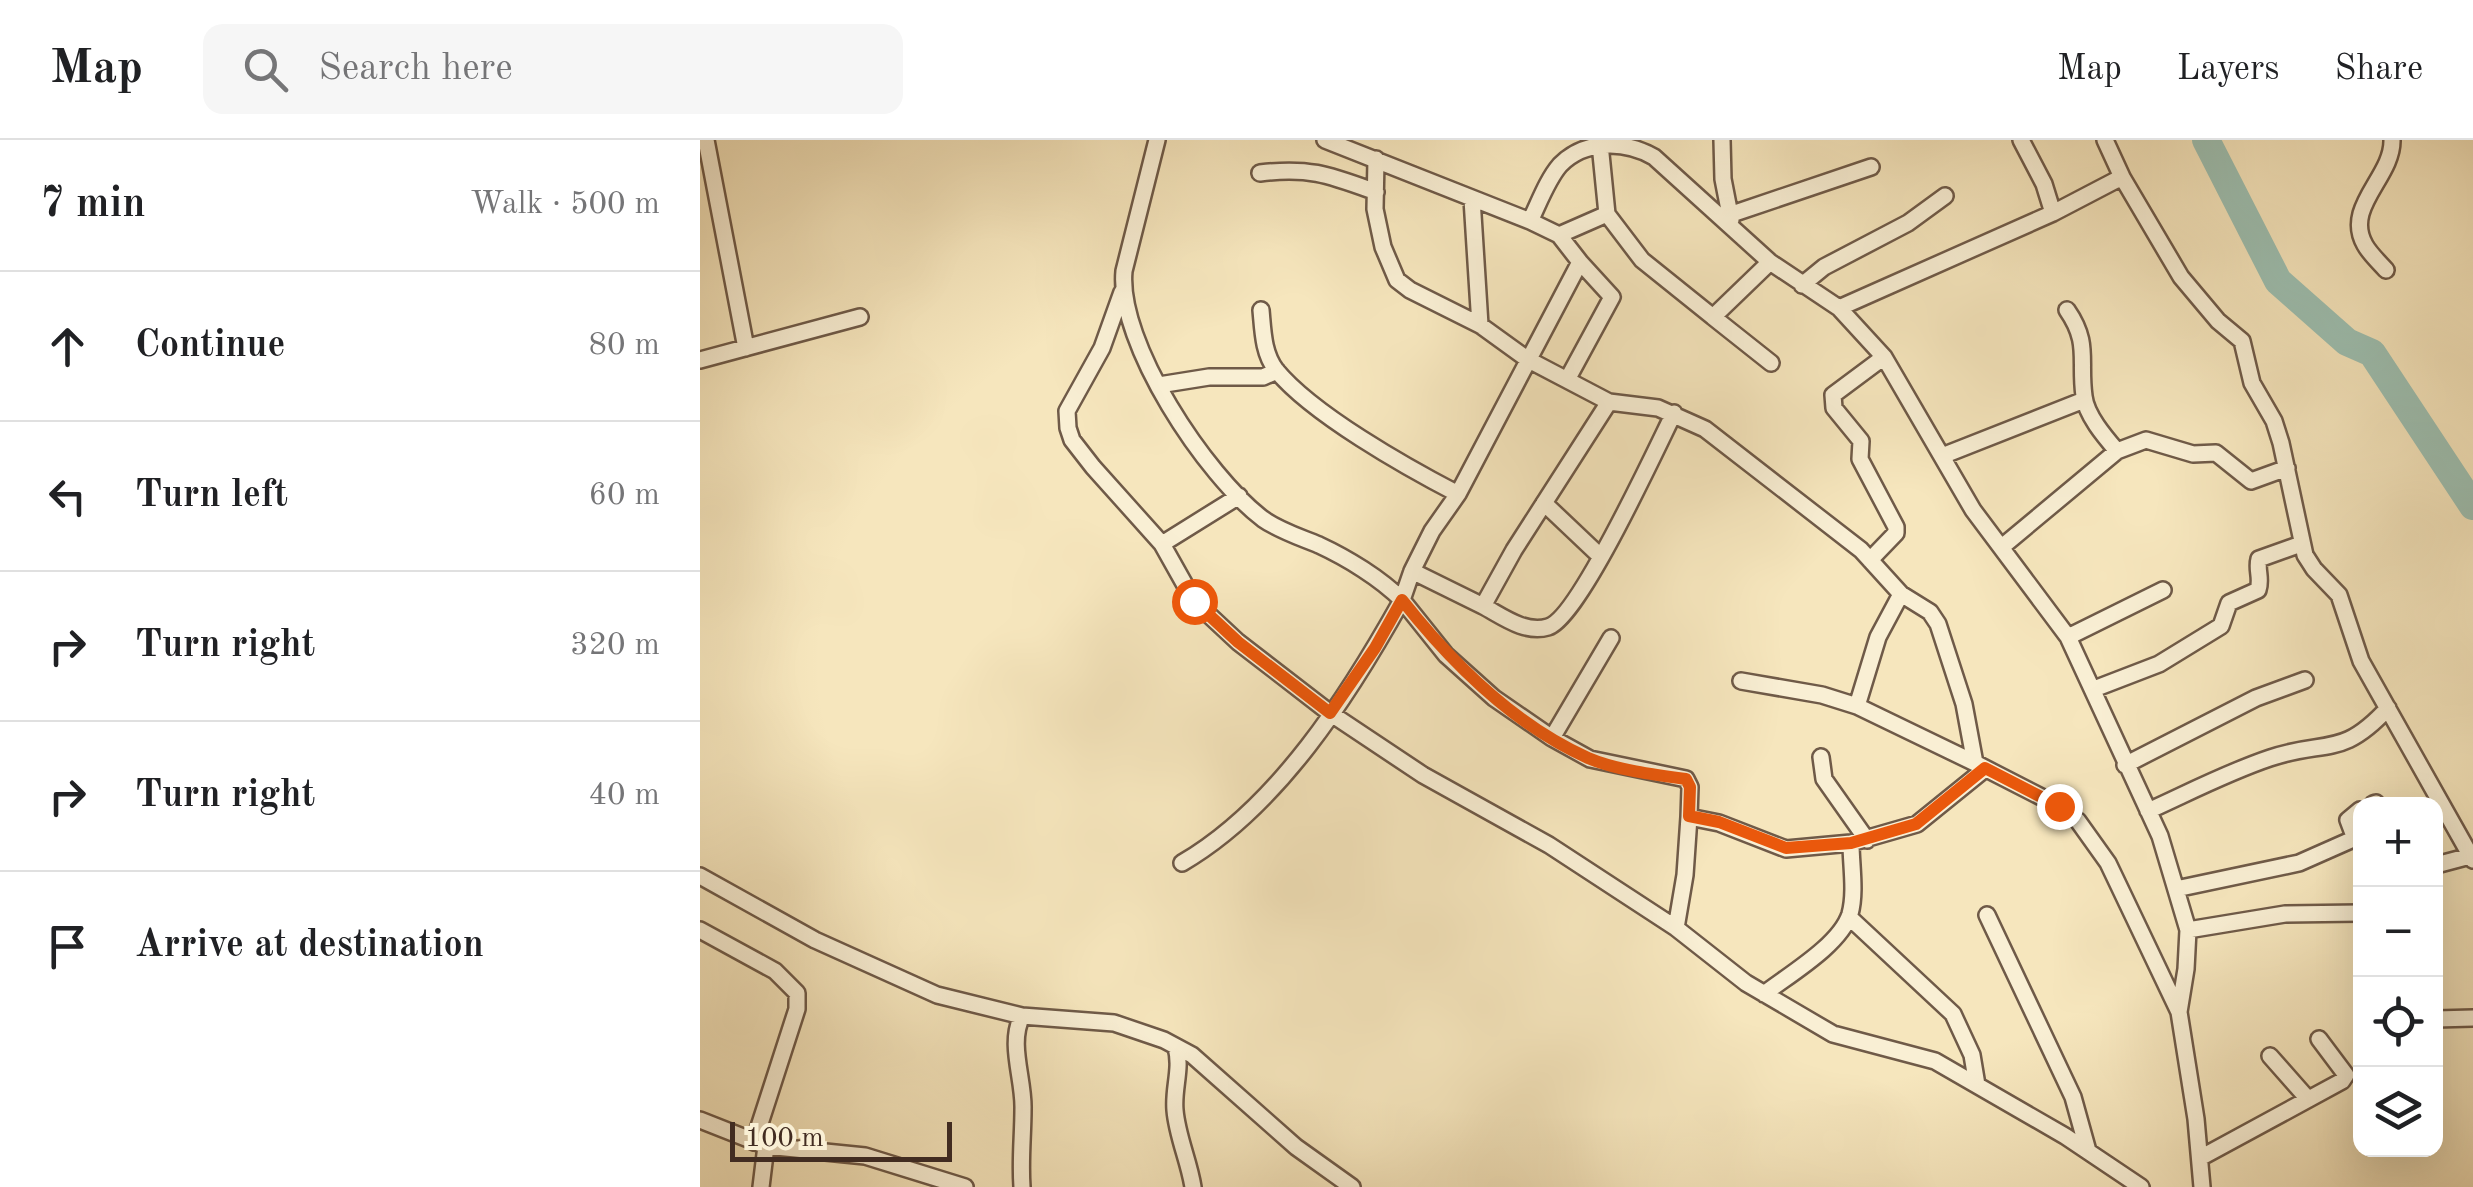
<!DOCTYPE html>
<html lang="en">
<head>
<meta charset="utf-8">
<style>
	:root { --surface:#fff; --page:#f6f6f6; --text:#202124; --muted:#757577; --line:#e0e0e0 }
	body { margin:0; font-family:"Old Standard TT",serif; background:var(--page); color:var(--text) }
	.controls { position:absolute; right:30px; bottom:30px; display:grid; overflow:hidden; border-radius:20px; box-shadow:0 10px 40px #0002 }
	.controls button { width:90px; height:90px; display:grid; place-items:center; padding:0; border:0; border-bottom:2px solid var(--line); background:var(--surface); color:var(--text); font:50px sans-serif }
	.scale { position:absolute; left:30px; bottom:25px; width:222px; box-sizing:border-box; padding-left:10px; border:5px solid #422c21; border-top:0; font-size:28px; line-height:35px; white-space:nowrap; color:#422c21; -webkit-text-stroke:8px #f9efd4; paint-order:stroke }
	.stop { position:absolute; width:30px; height:30px; margin:-22px; border:8px solid #ea580c; border-radius:50%; background:#fff }
	.stop.end { background:#ea580c; border-color:#fff; box-shadow:0 2px 10px #0008 }
	.list { margin:0; padding:0; list-style:none }
	h2 { display:flex; justify-content:space-between; align-items:center; height:130px; margin:0; padding:0 40px; font-size:42px }
	h2 small { font-size:32px; font-weight:400; color:var(--muted) }
	.list li { display:grid; grid-template-columns:65px 1fr auto; gap:30px; align-items:center; box-sizing:border-box; height:150px; padding:0 40px; border-top:2px solid var(--line) }
	.list b { display:block; font-size:38px; white-space:nowrap }
	.list em { font-size:32px; font-style:normal; color:var(--muted) }
	.icon { flex:none; width:55px; height:55px; fill:none; stroke:currentColor; stroke-width:2; stroke-linecap:round; stroke-linejoin:round }
	.map { position:relative; flex:none; width:1773px; height:1047px; overflow:hidden }
	header { display:flex; align-items:center; gap:60px; box-sizing:border-box; height:140px; padding:0 50px; background:var(--surface); border-bottom:2px solid var(--line) }
	header strong { font-size:48px }
	nav { display:flex; gap:55px; margin-inline-start:auto; font-size:35px }
	.search { width:700px; height:90px; background:var(--page); display:flex; align-items:center; gap:25px; box-sizing:border-box; padding:0 35px; border-radius:20px; color:var(--muted); font-size:38px }
	main { display:flex }
	aside { flex:1; background:var(--surface) }
	.map>svg:first-child { display:block }
	.lines { fill:none; stroke-linecap:round; stroke-linejoin:round }
	.river { stroke:#9dc0b2; stroke-width:28 }
	.minor-casing { stroke:#6f5a48; stroke-width:20 }
	.minor { stroke:#f9efd4; stroke-width:15 }
	.route { stroke:#ea580c; stroke-width:12 }
</style>
</head>
<body>
<header>
<strong>Map</strong>
<div class="search"><svg class="icon" aria-label="search" viewBox="0 0 24 24"><circle cx="10" cy="10" r="6"/><path d="M15 15l6 6"/></svg>Search here</div>
<nav><a>Map</a><a>Layers</a><a>Share</a></nav>
</header>
<main>
<aside>
<h2>7 min<small>Walk · 500 m</small></h2>
<ul class="list">
<li><svg class="icon" aria-label="ahead" viewBox="0 0 24 24"><path d="M12 20V5M6 11l6-6 6 6"/></svg><div><b>Continue</b></div><em>80 m</em></li>
<li><svg class="icon" aria-label="left" viewBox="0 0 24 24"><path d="M17 20v-9H6M10 6l-5 5 5 5"/></svg><div><b>Turn left</b></div><em>60 m</em></li>
<li><svg class="icon" aria-label="right" viewBox="0 0 24 24"><path d="M7 20v-9h11M14 6l5 5-5 5"/></svg><div><b>Turn right</b></div><em>320 m</em></li>
<li><svg class="icon" aria-label="right" viewBox="0 0 24 24"><path d="M7 20v-9h11M14 6l5 5-5 5"/></svg><div><b>Turn right</b></div><em>40 m</em></li>
<li><svg class="icon" aria-label="arrive" viewBox="0 0 24 24"><path d="M6 21V4h12l-3 4 3 4H6"/></svg><div><b>Arrive at destination</b></div></li>
</ul>
</aside>
<div class="map">
<svg width="1773" height="1047" viewBox="0 0 1773 1047">
	<rect width="100%" height="100%" fill="#f6e6bd"/>
	<filter id="stains"><feTurbulence type="fractalNoise" baseFrequency=".002" numOctaves="4"/><feColorMatrix values="0 0 0 0 .2 0 0 0 0 .09 0 0 0 0 .02 0 0 0 .5 -.17"/></filter>
	<radialGradient id="worn" r=".72"><stop offset=".6" stop-color="#630" stop-opacity="0"/><stop offset="1" stop-color="#630" stop-opacity=".3"/></radialGradient>
	<g class="lines">
		<path class="river" d="M1506,0L1578,141L1647,202L1672,213L1773,366"/>
		<defs>
			<path id="minor" d="M6,0L46,208
				M457,0L424,131C417,203 506,336 563,379C580,391 600,397 619,405C647,418 680,438 702,460L712,431
				M625,0L830,81L859,95L880,122L758,354
				M1022,0L1023,39L1031,80
				M1321,0L1344,44L1353,73
				M1405,0L1422,37
				M900,4L907,74
				M676,19L675,69L683,107L697,140L710,150L780,185L827,219L909,262L958,268L1005,289L1161,410L1201,454L1178,497L1157,566L1275,623
				M560,33C610,27 629,35 676,52
				M772,59L780,185
				M1029,75L1171,27
				M830,81C839,63 847,40 860,25C884,0 924,0 954,17L1070,122L1139,168L1184,217L1273,370L1368,497L1460,696L1488,790L1486,829L1479,872L1496,979L1502,1047
				M859,95L907,74L942,120L1013,177L1070,122
				M1686,130C1679,122 1670,114 1665,105C1643,67 1693,37 1692,0
				M1102,145L1124,127L1208,83L1245,56
				M422,152L402,208L367,271L368,288L372,300L393,327L462,404L494,461L538,502L630,573L723,635L849,705L976,788
				M1139,168L1353,73L1422,37L1481,137L1518,181L1542,201L1552,243L1574,281L1581,303L1605,415L1614,429L1639,455L1661,521L1773,720
				M561,170C563,191 563,213 576,230C612,274 706,327 758,354L732,391L712,431L783,466L814,410L909,262
				M1013,177L1071,223
				M0,220L160,177
				M867,240L912,157L880,122
				M459,245L509,237H563L577,231
				M1417,311L1446,300L1493,314L1516,313L1551,341L1587,328
				M1242,316L1384,260
				M844,363L901,417
				M462,404L539,356
				M1303,406L1417,311C1405,297 1386,275 1384,256C1379,220 1390,203 1367,170
				M1170,420L1196,393V387L1160,319L1161,301L1134,268L1133,255L1184,217
				M1201,454L1230,472L1238,484L1264,564L1275,623L1359,666L1378,681L1408,723L1479,872
				M783,466C802,476 825,494 848,487C879,478 956,309 974,273
				M1368,497L1463,450
				M911,498L852,598L890,619L986,639L990,647L989,677L1019,683L1086,709L1151,703L1217,684L1285,629
				M1041,541L1122,555L1157,566
				M1394,549L1459,524L1521,486L1529,463L1558,450C1562,438 1556,430 1559,419L1601,404
				M1121,617L1124,639L1167,700
				M1425,625L1556,558L1605,540
				M1673,664L1676,663
				M1448,671C1488,653 1528,632 1570,618C1626,599 1641,619 1688,568
				M989,677L985,735L976,788L1046,843L1133,894L1235,921L1365,996L1441,1047
				M482,723C578,667 649,555 702,460L746,515L794,558L852,598
				M1736,725L1770,716
				M0,736L115,800L237,855L322,876L414,883L464,900L492,915L596,1007L652,1047
				M1476,749L1599,723L1651,700L1654,696L1648,680L1660,670
				M1287,775L1373,957L1388,1011
				M1149,777L1253,874L1272,915L1277,945
				M0,790L75,831L97,853V869L54,1002
				M1488,790L1585,774L1660,773
				M1064,854C1090,834 1140,805 1150,774C1156,752 1151,725 1151,703
				M1736,879L1773,878
				M476,907C482,929 473,948 475,970C477,996 489,1021 493,1047
				M1570,916L1608,959
				M0,980L66,1006L61,1047
				M66,1006L165,1016L265,1047
				M1500,1018L1642,941L1646,935L1619,899
				M322,1047C320,1020 323,995 323,969C324,939 308,904 322,876"/>
		</defs>
		<use href="#minor" class="minor-casing"/>
		<use href="#minor" class="minor"/>
	</g>
	<g class="lines">
		<path class="route" d="M494,461L538,502L630,573L675,508L702,460C751,522 814,585 888,618C916,630 955,635 986,639L990,647L989,676L1019,682L1086,708L1151,703L1216,684L1285,628L1359,666"/>
	</g>
	<rect width="100%" height="100%" filter="url(#stains)"/>
	<rect width="100%" height="100%" fill="url(#worn)"/>
</svg>
<div class="controls">
<button>+</button>
<button>−</button>
<button><svg class="icon" aria-label="locate" viewBox="0 0 24 24"><circle cx="12" cy="12" r="6"/><path d="M12 2v4M12 18v4M2 12h4M18 12h4"/></svg></button>
<button><svg class="icon" aria-label="layers" viewBox="0 0 24 24"><path d="M12 4l9 5-9 5-9-5zM3 14l9 5 9-5"/></svg></button>
</div>
<div class="scale">100 m</div>
<div class="stop" style="left:494px;top:461px"></div>
<div class="stop end" style="left:1359px;top:666px"></div>
</div>
</main>
</body>
</html>
